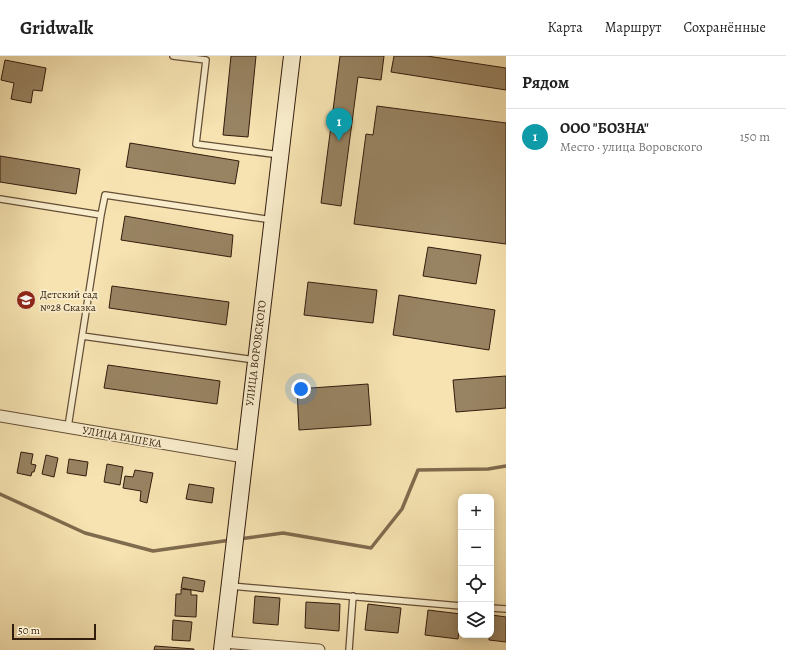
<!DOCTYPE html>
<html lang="ru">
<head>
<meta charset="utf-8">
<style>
	:root { --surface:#fff; --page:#f6f6f6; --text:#222; --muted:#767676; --line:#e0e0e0; --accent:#8f2418 }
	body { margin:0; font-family:Alegreya,serif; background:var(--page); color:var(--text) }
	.controls { position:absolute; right:12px; bottom:12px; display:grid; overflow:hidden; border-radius:8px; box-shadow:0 2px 10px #0003 }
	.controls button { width:36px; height:36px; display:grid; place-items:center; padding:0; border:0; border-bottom:1px solid var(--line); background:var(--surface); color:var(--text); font:20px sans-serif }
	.scale { position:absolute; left:12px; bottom:10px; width:84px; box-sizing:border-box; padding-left:4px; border:2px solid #321c0d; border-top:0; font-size:11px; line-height:14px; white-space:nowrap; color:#321c0d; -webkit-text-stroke:3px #f9edcc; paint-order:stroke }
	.you { position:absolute; left:301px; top:333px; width:14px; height:14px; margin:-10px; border:3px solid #fff; border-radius:50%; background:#1a73e8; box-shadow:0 0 0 6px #1a73e833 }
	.badge { display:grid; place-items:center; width:26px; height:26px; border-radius:50%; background:var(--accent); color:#fff; font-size:13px; font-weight:700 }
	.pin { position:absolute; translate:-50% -33px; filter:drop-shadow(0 1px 2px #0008) }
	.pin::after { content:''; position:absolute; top:21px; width:14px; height:12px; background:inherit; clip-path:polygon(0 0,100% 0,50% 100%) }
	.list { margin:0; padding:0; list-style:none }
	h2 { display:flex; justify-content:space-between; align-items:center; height:52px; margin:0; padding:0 16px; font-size:17px }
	h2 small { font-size:13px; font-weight:400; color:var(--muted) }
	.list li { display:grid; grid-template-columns:26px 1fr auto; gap:12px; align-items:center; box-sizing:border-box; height:56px; padding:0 16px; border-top:1px solid var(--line) }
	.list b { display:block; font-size:15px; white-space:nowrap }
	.list p { margin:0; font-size:13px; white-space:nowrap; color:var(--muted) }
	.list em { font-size:13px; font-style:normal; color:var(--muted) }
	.icon { flex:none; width:22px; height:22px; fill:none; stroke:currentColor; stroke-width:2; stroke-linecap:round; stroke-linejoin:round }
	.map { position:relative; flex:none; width:506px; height:594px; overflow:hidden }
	header { display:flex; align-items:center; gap:24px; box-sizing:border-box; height:56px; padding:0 20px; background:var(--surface); border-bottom:1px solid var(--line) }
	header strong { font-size:19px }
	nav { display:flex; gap:22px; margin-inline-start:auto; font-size:14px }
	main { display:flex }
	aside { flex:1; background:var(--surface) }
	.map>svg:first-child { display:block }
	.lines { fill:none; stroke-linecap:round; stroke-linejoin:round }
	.stream { stroke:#7f6b4e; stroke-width:3.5 }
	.building { fill:#988362; stroke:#321c0d }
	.lane-casing { stroke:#634e36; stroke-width:8 }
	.street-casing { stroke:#634e36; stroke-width:13 }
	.secondary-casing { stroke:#321c0d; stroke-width:18 }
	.lane { stroke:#f9edcc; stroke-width:5.5 }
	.street { stroke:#f9edcc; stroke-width:11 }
	.secondary { stroke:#f9edcc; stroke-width:16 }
	.labels { text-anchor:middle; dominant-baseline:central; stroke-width:3.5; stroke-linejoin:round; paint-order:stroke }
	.poi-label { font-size:11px; fill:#321c0d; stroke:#f9edcc; text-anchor:start }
	.street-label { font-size:11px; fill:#321c0d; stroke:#f9edcc }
</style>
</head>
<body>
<header>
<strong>Gridwalk</strong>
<nav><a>Карта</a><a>Маршрут</a><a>Сохранённые</a></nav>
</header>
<main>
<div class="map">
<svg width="506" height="594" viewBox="0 0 506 594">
	<rect width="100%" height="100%" fill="#f6e3b1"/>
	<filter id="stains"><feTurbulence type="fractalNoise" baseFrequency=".005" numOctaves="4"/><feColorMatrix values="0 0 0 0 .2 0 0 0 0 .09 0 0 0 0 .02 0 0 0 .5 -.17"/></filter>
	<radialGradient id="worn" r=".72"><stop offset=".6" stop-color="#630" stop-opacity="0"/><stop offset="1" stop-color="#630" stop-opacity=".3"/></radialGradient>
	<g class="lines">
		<path class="stream" d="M0,438L85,477L153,495L231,484
			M239,483L283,477L371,492L402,453L418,414L488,413L506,410"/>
	</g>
	<path class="building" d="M231,0H256L248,81L223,79Z
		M340,0H384L381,24L358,21L341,150L321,147Z
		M394,0H427L506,12V34L391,16Z
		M5,4L46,12L42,35L33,34L31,47L11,43L14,27L1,24Z
		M377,50L506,67V188L354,168L366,78L373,79Z
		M130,87L239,105L235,128L126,111Z
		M0,100L80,113L76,138L0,126Z
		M125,160L233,179L231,201L121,184Z
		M428,191L481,199L476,228L423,220Z
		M308,226L377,234L373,267L304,259Z
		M112,230L229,246L226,269L109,252Z
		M399,239L495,254L489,294L393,279Z
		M108,309L220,325L217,348L104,332Z
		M506,320V352L456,356L453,324Z
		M368,328L371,369L299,374L297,333Z
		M21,396L33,398L31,408L36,409L34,416H32L31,420L17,417Z
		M46,399L58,402L54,421L42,418Z
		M69,403L88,406L86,420L67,417Z
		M107,408L123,411L120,429L104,426Z
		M135,414L153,417L147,447L140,445L141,435L123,432L125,420L133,421Z
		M189,428L214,432L212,447L186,443Z
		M183,521L205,525L203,536L181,532Z
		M181,533L191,534V539H197L196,561L175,560L176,538H181Z
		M255,540L280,542L278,569L253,567Z
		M306,546L340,548L339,575L305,572Z
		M368,548L401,552L398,577L365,574Z
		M428,554L461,558L458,583L425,579Z
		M492,559L506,561V586L489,584V579H491Z
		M173,564L192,566L190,585L172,584Z
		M155,590L194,593V594H154Z"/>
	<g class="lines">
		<defs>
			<path id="lane" d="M173,0L206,4L196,88L280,99
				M0,143L101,159L68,371
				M101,159L105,139L272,164
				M82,280L255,304
				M231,530L461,550
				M491,552L506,553
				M349,594L353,540"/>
			<path id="street" d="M0,360L244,401
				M223,586L319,594"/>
			<path id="secondary" d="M222,594L292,0"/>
		</defs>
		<use href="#lane" class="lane-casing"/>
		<use href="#street" class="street-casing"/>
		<use href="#secondary" class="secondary-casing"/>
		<use href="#lane" class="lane"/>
		<use href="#street" class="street"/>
		<use href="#secondary" class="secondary"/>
	</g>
	<defs>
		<symbol id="school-disc" viewBox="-11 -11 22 22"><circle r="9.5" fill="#8f2418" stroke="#f9edcc"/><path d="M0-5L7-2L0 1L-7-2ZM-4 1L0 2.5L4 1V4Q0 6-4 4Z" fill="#fff"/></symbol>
	</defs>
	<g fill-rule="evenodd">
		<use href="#school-disc" x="15" y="233" width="22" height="22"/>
	</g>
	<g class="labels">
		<g class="poi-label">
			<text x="40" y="238">Детский сад<tspan x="40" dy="13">№28 Сказка</tspan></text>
		</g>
		<g class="street-label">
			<text transform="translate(256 297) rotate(-83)">УЛИЦА ВОРОВСКОГО</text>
			<text transform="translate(122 381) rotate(10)">УЛИЦА ГАШЕКА</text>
		</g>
	</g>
	<rect width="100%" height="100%" filter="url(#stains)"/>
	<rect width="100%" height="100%" fill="url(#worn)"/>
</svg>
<div class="controls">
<button>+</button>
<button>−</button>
<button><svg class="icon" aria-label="locate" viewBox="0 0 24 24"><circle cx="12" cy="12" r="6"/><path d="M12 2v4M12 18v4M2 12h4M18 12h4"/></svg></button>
<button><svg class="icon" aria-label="layers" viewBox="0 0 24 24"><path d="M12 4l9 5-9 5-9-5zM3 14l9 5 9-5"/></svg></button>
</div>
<div class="scale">50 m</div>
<div class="you"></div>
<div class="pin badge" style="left:339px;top:85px;background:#0f9aa8">1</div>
</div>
<aside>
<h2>Рядом<small></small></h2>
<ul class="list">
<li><span class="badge" style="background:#0f9aa8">1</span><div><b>ООО &quot;БОЗНА&quot;</b><p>Место · улица Воровского</p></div><em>150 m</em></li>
</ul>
</aside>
</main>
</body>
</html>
